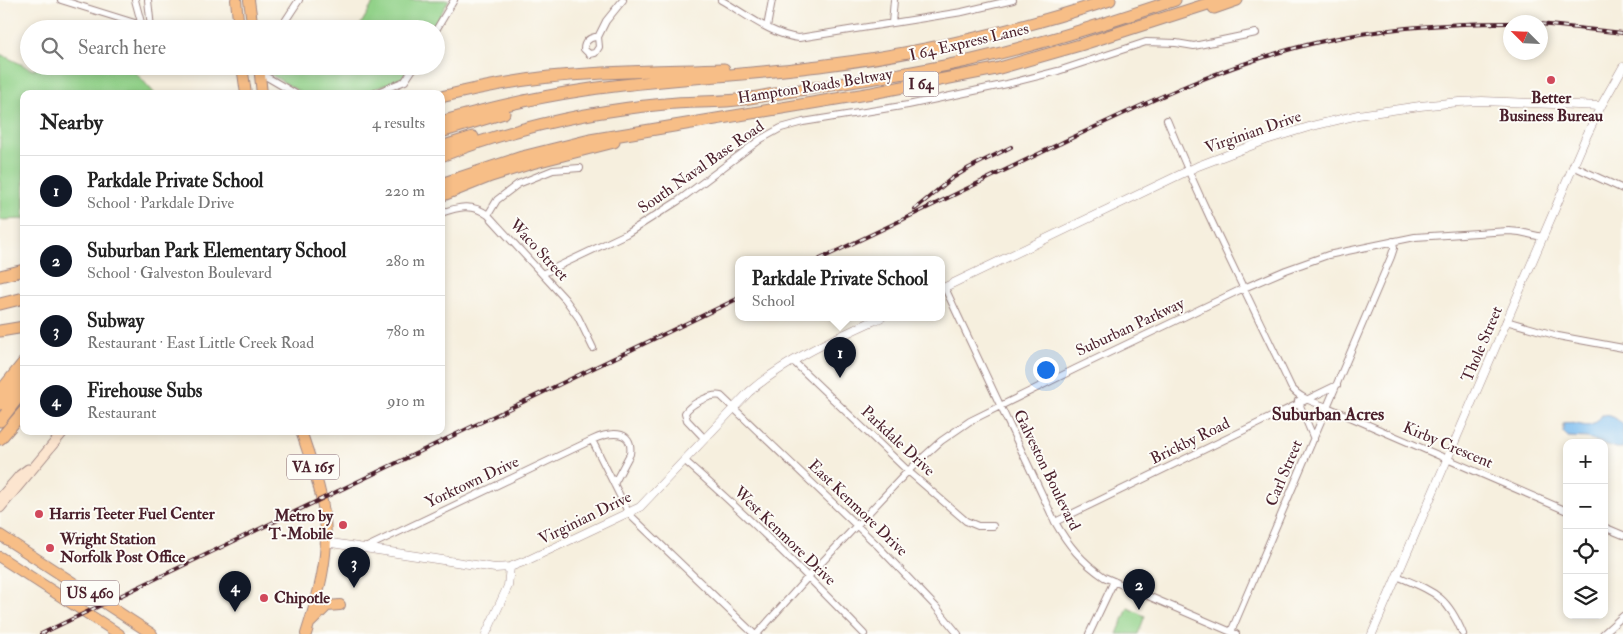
<!DOCTYPE html>
<html lang="en">
<head>
<meta charset="utf-8">
<style>
	:root { --surface:#fff; --page:#f6f6f6; --text:#222; --muted:#767676; --line:#e0e0e0; --accent:#111827 }
	body { margin:0; font-family:"IM FELL Double Pica",serif; background:var(--page); color:var(--text) }
	.controls { position:absolute; right:15px; bottom:15px; display:grid; overflow:hidden; border-radius:10px; box-shadow:0 2px 8px #0003 }
	.controls button { width:45px; height:45px; display:grid; place-items:center; padding:0; border:0; border-bottom:1px solid var(--line); background:var(--surface); color:var(--text); font:25px sans-serif }
	.compass { position:absolute; left:1503px; top:15px; width:45px; height:45px; border-radius:50%; background:var(--surface); box-shadow:0 2px 8px #0003; rotate:294deg }
	.you { position:absolute; left:1045px; top:369px; width:18px; height:18px; margin:-12px; border:4px solid #fff; border-radius:50%; background:#1a73e8; box-shadow:0 0 0 8px #1a73e833 }
	.badge { display:grid; place-items:center; width:32px; height:32px; border-radius:50%; background:var(--accent); color:#fff; font-size:16px; font-weight:700 }
	.pin { position:absolute; translate:-50% -41px; filter:drop-shadow(0 1px 2px #0008) }
	.pin::after { content:''; position:absolute; top:26px; width:18px; height:15px; background:inherit; clip-path:polygon(0 0,100% 0,50% 100%) }
	.popup { position:absolute; left:735px; top:256px; width:210px; height:65px; box-sizing:border-box; display:grid; place-content:center; border-radius:10px; background:var(--surface); filter:drop-shadow(0 1px 4px #0005); font-size:16px; white-space:nowrap; color:var(--muted) }
	.popup b { font-size:19px; color:var(--text) }
	.popup::after { content:''; position:absolute; left:50%; top:100%; margin-left:-10px; border:10px solid transparent; border-top-color:var(--surface) }
	.list { margin:0; padding:0; list-style:none }
	h2 { display:flex; justify-content:space-between; align-items:center; height:65px; margin:0; padding:0 20px; font-size:21px }
	h2 small { font-size:16px; font-weight:400; color:var(--muted) }
	.list li { display:grid; grid-template-columns:32px 1fr auto; gap:15px; align-items:center; box-sizing:border-box; height:70px; padding:0 20px; border-top:1px solid var(--line) }
	.list b { display:block; font-size:19px; white-space:nowrap }
	.list p { margin:0; font-size:16px; white-space:nowrap; color:var(--muted) }
	.list em { font-size:16px; font-style:normal; color:var(--muted) }
	.icon { flex:none; width:28px; height:28px; fill:none; stroke:currentColor; stroke-width:2; stroke-linecap:round; stroke-linejoin:round }
	.map { position:relative; flex:none; width:1623px; height:634px; overflow:hidden }
	.search { position:absolute; background:var(--surface); box-shadow:0 2px 8px #0003; left:20px; top:20px; width:425px; height:55px; display:flex; align-items:center; gap:12px; box-sizing:border-box; padding:0 18px; border-radius:28px; color:var(--muted); font-size:19px }
	.panel { position:absolute; background:var(--surface); box-shadow:0 2px 8px #0003; left:20px; top:90px; width:425px; height:345px; border-radius:10px }
	.map>svg:first-child { display:block }
	.green { fill:#92d289; stroke:#6e785a }
	.water { fill:#7abcef; stroke:#626e8d }
	.lines { fill:none; stroke-linecap:round; stroke-linejoin:round }
	.minor-casing { stroke:#a08784; stroke-width:8 }
	.tertiary-casing { stroke:#a08784; stroke-width:9 }
	.secondary-casing { stroke:#a08784; stroke-width:11 }
	.primary-casing { stroke:#a08784; stroke-width:12 }
	.motorway-casing { stroke:#a08784; stroke-width:13 }
	.minor { stroke:#fff; stroke-width:6 }
	.tertiary { stroke:#fff; stroke-width:8 }
	.secondary { stroke:#fce5cf; stroke-width:9 }
	.primary { stroke:#f7be87; stroke-width:10 }
	.motorway { stroke:#f7be87; stroke-width:11 }
	.rail-casing { stroke:#4a1f2b; stroke-width:4 }
	.rail { stroke:#fdfcf7; stroke-width:2; stroke-dasharray:5.5; stroke-linecap:butt }
	.poi-dot { fill:#d1495b; stroke:#fdfcf7; stroke-width:2 }
	.labels { text-anchor:middle; dominant-baseline:central; stroke-width:4; stroke-linejoin:round; paint-order:stroke }
	.shield { fill:#fdfcf7; stroke:#806168; stroke-width:1 }
	.shield-label { font-size:15px; font-weight:bold; fill:#4a1f2b }
	.street-label { font-size:16px; fill:#4a1f2b; stroke:#fdfcf7 }
	.poi-label { font-size:16px; font-weight:bold; fill:#4a1f2b; stroke:#fdfcf7; text-anchor:start }
	.neighbourhood-label { font-size:18px; font-weight:bold; fill:#4a1f2b; stroke:#fdfcf7 }
</style>
</head>
<body>
<div class="map">
<svg width="1623" height="634" viewBox="0 0 1623 634">
	<rect width="100%" height="100%" fill="#fdfcf7"/>
	<filter id="ink" filterUnits="userSpaceOnUse"><feTurbulence type="fractalNoise" baseFrequency=".02" numOctaves="2"/><feDisplacementMap in="SourceGraphic" scale="10" xChannelSelector="R" yChannelSelector="G"/><feConvolveMatrix kernelMatrix="1 2 1 2 8 2 1 2 1" color-interpolation-filters="sRGB"/></filter>
	<filter id="wash" filterUnits="userSpaceOnUse"><feTurbulence type="fractalNoise" baseFrequency=".0096" numOctaves="4" result="noise"/><feDisplacementMap in="SourceGraphic" scale="20" xChannelSelector="R" yChannelSelector="G"/><feGaussianBlur stdDeviation="1.12" result="paint"/><feColorMatrix in="noise" values="0 0 0 0 0 0 0 0 0 0 0 0 0 0 0 0 0 1.4 0 .05"/><feComposite in="paint" operator="in"/></filter>
	<g filter="url(#wash)">
		<rect width="100%" height="100%" fill="#f6efde"/>
		<path class="green" d="M375,0H449L432,29H358Z
			M0,54L33,70L41,66H130L155,94H24V219L0,220Z
			M266,66H410L403,78L361,94H303L270,74Z
			M1128,608L1145,616L1138,634H1117Z"/>
		<path class="water" d="M1602,415C1611,415 1617,418 1623,425V448H1616L1587,438L1568,437L1563,432V424C1581,420 1589,435 1602,415Z"/>
	</g>
	<g filter="url(#ink)">
		<g class="lines">
			<defs>
				<path id="minor" d="M61,0L154,29
					M135,0L142,26
					M148,0L151,28
					M721,0C744,13 773,36 799,38L962,12L1013,0
					M892,23L894,0
					M767,27L772,0
					M280,29L299,0
					M436,30L454,0
					M595,37H598L599,47L595,53L589,54L584,49C584,42 589,38 595,37Z
					M598,37L606,21L623,0
					M260,73L296,94
					M373,94L405,81L415,66
					M1167,120C1204,211 1249,298 1291,387C1300,399 1314,402 1327,407L1567,511
					M1573,166L1623,189
					M441,213C458,207 472,203 488,215L565,299L578,317L593,348
					M488,215L497,200L518,184L553,170L580,168
					M542,274L626,234L678,201L761,139L781,128L803,122L908,105L1007,84L1058,71L1146,42L1176,43L1194,46L1256,33
					M945,288L1055,522C1068,545 1082,562 1104,577L1236,634
					M1506,321L1558,336L1623,348
					M793,361L908,471L966,521L978,526H993
					M1298,401L1314,439
					M704,438L687,420L685,413C690,404 712,393 721,396L877,545L936,607L958,634
					M592,440L629,514L754,634
					M684,460C747,515 806,574 864,634
					M1055,522L1337,385
					M1604,527L1623,535
					M365,548L592,440C607,433 634,427 630,454L614,484
					M1397,576C1434,592 1447,595 1463,634
					M1231,632L1391,257L1394,248L1393,241
					M757,634L808,577L908,471L941,441L970,421L1077,368L1244,288L1286,270L1328,255L1415,237L1509,231L1520,232L1542,237
					M1089,634L1114,581
					M1603,634L1623,616"/>
				<path id="tertiary" d="M941,289L1198,166L1266,140L1312,126L1358,115L1420,106L1459,102L1482,101L1601,106
					M325,542L495,568L510,567L528,560L640,507L749,392C787,359 836,338 882,317
					M486,634L508,586L510,567
					M1372,634L1585,139L1601,106L1623,67"/>
				<path id="secondary" d="M0,498L20,475L28,469
					M0,508L64,431"/>
				<path id="primary" d="M236,0L239,29
					M249,0L253,29
					M242,66L246,94
					M259,66L262,94
					M301,431C310,458 320,485 324,513C331,553 318,596 306,634
					M0,535L152,634
					M0,557L119,634
					M311,622L327,606L340,605"/>
				<path id="motorway" d="M1214,8L1237,0
					M441,97C477,88 513,81 549,77C607,71 666,71 724,69
					M441,122C489,108 537,97 585,90C665,78 746,76 826,65C923,53 1018,30 1110,0
					M441,132L504,113
					M441,147L473,137
					M441,156C513,128 588,111 665,104C691,101 719,103 744,99C820,86 897,77 972,60C1041,44 1108,23 1175,0
					M441,184L522,157L590,140L872,93L996,69L1080,45L1220,0
					M441,196L491,176L532,163L614,142
					M0,276L24,270
					M0,304L24,298
					M0,331L24,327
					M0,392L24,362
					M0,404L24,377
					M0,421L24,390
					M0,439L24,411"/>
			</defs>
			<use href="#minor" class="minor-casing"/>
			<use href="#tertiary" class="tertiary-casing"/>
			<use href="#secondary" class="secondary-casing"/>
			<use href="#primary" class="primary-casing"/>
			<use href="#motorway" class="motorway-casing"/>
			<use href="#minor" class="minor"/>
			<use href="#tertiary" class="tertiary"/>
			<use href="#secondary" class="secondary"/>
			<use href="#primary" class="primary"/>
			<use href="#motorway" class="motorway"/>
			<defs>
				<path id="rail" d="M1540,24L1623,33
					M915,209L951,179L969,168L1011,147
					M820,259C900,221 979,183 1059,144C1143,104 1227,63 1319,42C1382,28 1446,23 1510,23
					M41,634L739,298"/>
			</defs>
			<use href="#rail" class="rail-casing"/>
			<use href="#rail" class="rail"/>
		</g>
	</g>
	<g class="poi-dot">
		<circle cx="1551" cy="80" r="5"/>
		<circle cx="39" cy="514" r="5"/>
		<circle cx="343" cy="525" r="5"/>
		<circle cx="50" cy="548" r="5"/>
		<circle cx="264" cy="598" r="5"/>
	</g>
	<g class="labels">
		<g class="shield">
			<rect x="903.5" y="71.5" width="35" height="25" rx="4"/>
			<rect x="287" y="454.5" width="52" height="25" rx="4"/>
			<rect x="61" y="580.5" width="58" height="25" rx="4"/>
		</g>
		<g class="shield-label">
			<text x="921" y="84">I 64</text>
			<text x="313" y="467">VA 165</text>
			<text x="90" y="593">US 460</text>
		</g>
		<g class="street-label">
			<text transform="translate(969 42) rotate(-13)">I 64 Express Lanes</text>
			<text transform="translate(815 86) rotate(-9)">Hampton Roads Beltway</text>
			<text transform="translate(1253 132) rotate(-19)">Virginian Drive</text>
			<text transform="translate(701 167) rotate(-35)">South Naval Base Road</text>
			<text transform="translate(539 250) rotate(47)">Waco Street</text>
			<text transform="translate(1130 327) rotate(-25)">Suburban Parkway</text>
			<text transform="translate(1482 344) rotate(-67)">Thole Street</text>
			<text transform="translate(898 441) rotate(43)">Parkdale Drive</text>
			<text transform="translate(1190 441) rotate(-26)">Brickby Road</text>
			<text transform="translate(1448 445) rotate(23)">Kirby Crescent</text>
			<text transform="translate(1047 470) rotate(64)">Galveston Boulevard</text>
			<text transform="translate(1284 473) rotate(-67)">Carl Street</text>
			<text transform="translate(472 482) rotate(-25)">Yorktown Drive</text>
			<text transform="translate(858 508) rotate(44)">East Kenmore Drive</text>
			<text transform="translate(585 518) rotate(-26)">Virginian Drive</text>
			<text transform="translate(785 536) rotate(44)">West Kenmore Drive</text>
		</g>
		<g class="poi-label">
			<text x="1551" y="98" text-anchor="middle">Better<tspan x="1551" dy="18">Business Bureau</tspan></text>
			<text x="49" y="514">Harris Teeter Fuel Center</text>
			<text x="333" y="516" text-anchor="end">Metro by<tspan x="333" dy="18">T-Mobile</tspan></text>
			<text x="60" y="539">Wright Station<tspan x="60" dy="18">Norfolk Post Office</tspan></text>
			<text x="274" y="598">Chipotle</text>
		</g>
		<g class="neighbourhood-label">
			<text x="1328" y="414">Suburban Acres</text>
		</g>
	</g>
</svg>
<div class="controls">
<button>+</button>
<button>−</button>
<button><svg class="icon" aria-label="locate" viewBox="0 0 24 24"><circle cx="12" cy="12" r="6"/><path d="M12 2v4M12 18v4M2 12h4M18 12h4"/></svg></button>
<button><svg class="icon" aria-label="layers" viewBox="0 0 24 24"><path d="M12 4l9 5-9 5-9-5zM3 14l9 5 9-5"/></svg></button>
</div>
<svg class="compass" viewBox="-18 -18 36 36"><path d="M0-13l5 13h-10z" fill="#e53935"/><path d="M0 13l5-13h-10z" fill="#767676"/></svg>
<div class="you"></div>
<div class="pin badge" style="left:840px;top:378px">1</div>
<div class="popup"><b>Parkdale Private School</b>School</div>
<div class="pin badge" style="left:1139px;top:610px">2</div>
<div class="pin badge" style="left:354px;top:588px">3</div>
<div class="pin badge" style="left:235px;top:612px">4</div>
<div class="search"><svg class="icon" aria-label="search" viewBox="0 0 24 24"><circle cx="10" cy="10" r="6"/><path d="M15 15l6 6"/></svg>Search here</div>
<section class="panel">
<h2>Nearby<small>4 results</small></h2>
<ul class="list">
<li><span class="badge">1</span><div><b>Parkdale Private School</b><p>School · Parkdale Drive</p></div><em>220 m</em></li>
<li><span class="badge">2</span><div><b>Suburban Park Elementary School</b><p>School · Galveston Boulevard</p></div><em>280 m</em></li>
<li><span class="badge">3</span><div><b>Subway</b><p>Restaurant · East Little Creek Road</p></div><em>780 m</em></li>
<li><span class="badge">4</span><div><b>Firehouse Subs</b><p>Restaurant</p></div><em>910 m</em></li>
</ul>
</section>
</div>
</body>
</html>
